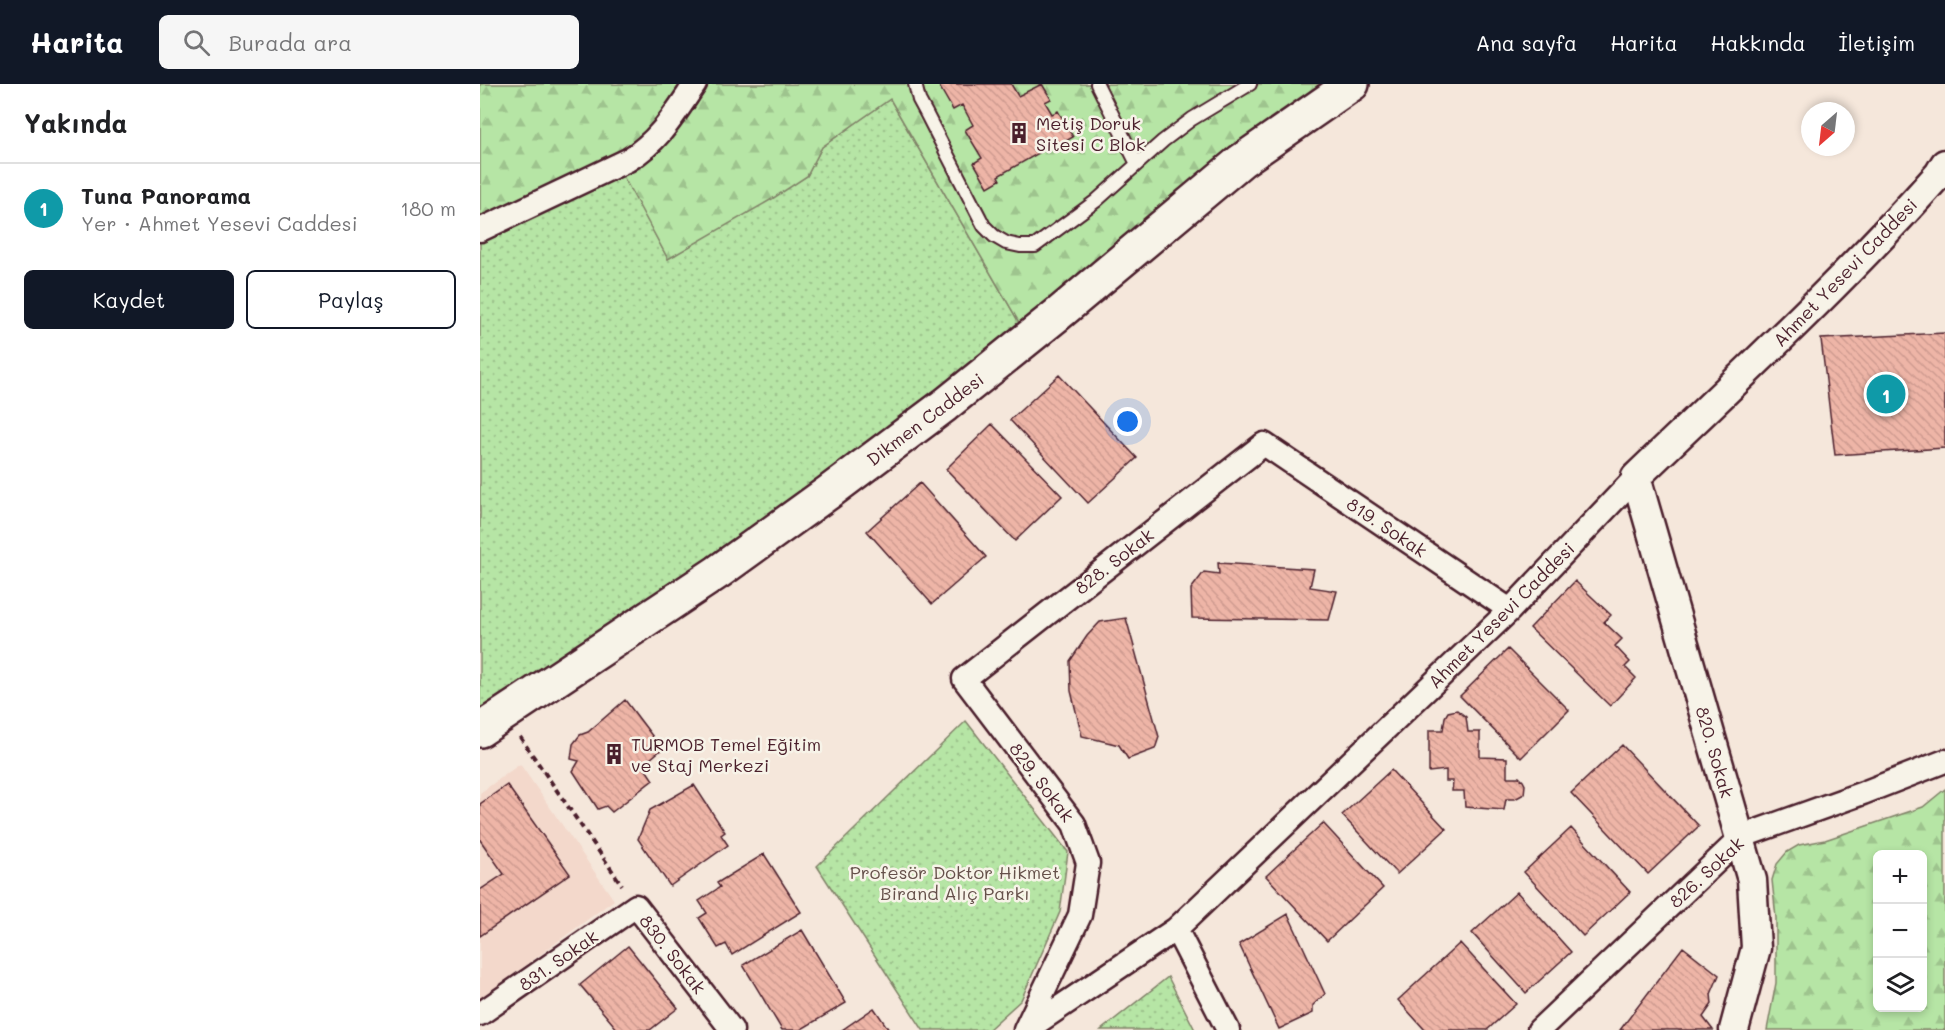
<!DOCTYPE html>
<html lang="tr">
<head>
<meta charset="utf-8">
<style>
	:root { --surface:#fff; --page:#f6f6f6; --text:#202124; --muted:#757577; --line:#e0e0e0; --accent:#111827 }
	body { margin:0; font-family:Mali,sans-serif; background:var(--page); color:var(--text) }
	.controls { position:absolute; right:18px; bottom:18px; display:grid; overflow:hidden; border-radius:9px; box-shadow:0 3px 9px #0003 }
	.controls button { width:54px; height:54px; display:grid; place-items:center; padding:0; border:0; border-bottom:2px solid var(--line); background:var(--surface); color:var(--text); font:30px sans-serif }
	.compass { position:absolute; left:1321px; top:18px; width:54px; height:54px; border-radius:50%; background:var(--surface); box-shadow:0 3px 9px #0003; rotate:208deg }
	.you { position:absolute; left:648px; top:338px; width:21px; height:21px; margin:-15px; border:4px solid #fff; border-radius:50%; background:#1a73e8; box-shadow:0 0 0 9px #1a73e833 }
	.badge { display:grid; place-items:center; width:39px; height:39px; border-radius:50%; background:var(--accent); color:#fff; font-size:20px; font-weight:700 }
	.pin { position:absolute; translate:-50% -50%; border:3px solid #fff; box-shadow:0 2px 6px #0006 }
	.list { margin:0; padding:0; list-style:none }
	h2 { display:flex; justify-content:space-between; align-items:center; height:78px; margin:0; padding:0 24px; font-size:26px }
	h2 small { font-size:20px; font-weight:400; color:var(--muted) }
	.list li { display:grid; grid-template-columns:39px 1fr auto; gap:18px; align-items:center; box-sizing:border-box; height:90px; padding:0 24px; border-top:2px solid var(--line) }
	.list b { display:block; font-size:22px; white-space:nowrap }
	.list p { margin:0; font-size:20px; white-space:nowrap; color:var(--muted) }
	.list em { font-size:20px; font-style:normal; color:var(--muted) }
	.actions { display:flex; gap:12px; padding:18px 24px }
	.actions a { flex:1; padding:14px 0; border:2px solid var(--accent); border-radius:9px; text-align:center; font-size:21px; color:var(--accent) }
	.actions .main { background:var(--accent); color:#fff }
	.icon { flex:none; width:33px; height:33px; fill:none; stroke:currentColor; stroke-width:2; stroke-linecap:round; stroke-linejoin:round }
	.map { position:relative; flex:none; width:1465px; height:946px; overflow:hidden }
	header { display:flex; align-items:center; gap:36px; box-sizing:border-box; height:84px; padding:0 30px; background:var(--accent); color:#fff }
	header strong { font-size:28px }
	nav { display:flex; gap:33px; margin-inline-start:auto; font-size:21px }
	.search { width:420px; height:54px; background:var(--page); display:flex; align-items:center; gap:15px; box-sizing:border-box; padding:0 21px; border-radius:9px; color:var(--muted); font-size:22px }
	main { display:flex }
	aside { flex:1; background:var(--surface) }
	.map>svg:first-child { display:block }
	.built { fill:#f3d8cb }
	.grass { fill:url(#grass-dots); stroke:#808268; stroke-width:1.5 }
	.forest { fill:url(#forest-firs); stroke:#808268; stroke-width:1.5; fill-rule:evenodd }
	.building { fill:url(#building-back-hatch); stroke:#4a1f2b; stroke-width:1.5 }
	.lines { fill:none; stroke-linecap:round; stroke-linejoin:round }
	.service-casing { stroke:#4a1f2b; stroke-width:16 }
	.minor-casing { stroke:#4a1f2b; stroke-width:27 }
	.tertiary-casing { stroke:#4a1f2b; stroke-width:33 }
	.primary-casing { stroke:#4a1f2b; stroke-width:38 }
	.path { stroke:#4a1f2b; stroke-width:4; stroke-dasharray:6 4.5; stroke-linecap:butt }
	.service { stroke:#f7f3e8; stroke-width:12 }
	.minor { stroke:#f7f3e8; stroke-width:22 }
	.tertiary { stroke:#f7f3e8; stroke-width:28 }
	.primary { stroke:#f7f3e8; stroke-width:33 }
	.labels { text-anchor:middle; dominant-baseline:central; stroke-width:5; stroke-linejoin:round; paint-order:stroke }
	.poi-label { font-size:18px; fill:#4a1f2b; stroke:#f7f3e8; text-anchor:start }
	.street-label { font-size:18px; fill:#4a1f2b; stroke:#f7f3e8 }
	.park-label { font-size:18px; fill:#65504a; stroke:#f7f3e8 }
</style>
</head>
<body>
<header>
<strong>Harita</strong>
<div class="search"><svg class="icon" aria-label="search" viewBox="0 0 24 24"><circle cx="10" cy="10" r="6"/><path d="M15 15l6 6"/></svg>Burada ara</div>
<nav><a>Ana sayfa</a><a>Harita</a><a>Hakkında</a><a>İletişim</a></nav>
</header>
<main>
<aside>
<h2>Yakında<small></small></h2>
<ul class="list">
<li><span class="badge" style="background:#0f9aa8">1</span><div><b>Tuna Panorama</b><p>Yer · Ahmet Yesevi Caddesi</p></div><em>180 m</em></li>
</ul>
<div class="actions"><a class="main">Kaydet</a><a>Paylaş</a></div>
</aside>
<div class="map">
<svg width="1465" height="946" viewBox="0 0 1465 946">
	<defs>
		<pattern id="grass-dots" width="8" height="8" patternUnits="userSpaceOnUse" patternTransform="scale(1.5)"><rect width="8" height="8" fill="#b6e5a5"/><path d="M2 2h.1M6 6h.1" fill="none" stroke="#9ec48e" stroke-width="1.8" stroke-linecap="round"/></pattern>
		<pattern id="forest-firs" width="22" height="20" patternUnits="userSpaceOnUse" patternTransform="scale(1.5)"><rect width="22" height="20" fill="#b6e5a5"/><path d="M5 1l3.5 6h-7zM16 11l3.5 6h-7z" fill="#9ec48e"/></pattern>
		<pattern id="building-back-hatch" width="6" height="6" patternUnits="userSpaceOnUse" patternTransform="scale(1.5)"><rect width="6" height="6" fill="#eeb5a7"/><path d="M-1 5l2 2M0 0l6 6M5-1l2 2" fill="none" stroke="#ce9b90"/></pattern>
	</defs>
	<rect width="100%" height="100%" fill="#f5e7db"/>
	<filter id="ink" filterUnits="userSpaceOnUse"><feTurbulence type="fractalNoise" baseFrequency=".0167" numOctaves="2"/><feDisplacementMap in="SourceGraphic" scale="12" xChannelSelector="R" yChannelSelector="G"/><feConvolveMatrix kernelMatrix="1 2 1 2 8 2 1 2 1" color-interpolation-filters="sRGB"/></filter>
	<g filter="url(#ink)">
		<path class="built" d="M40,680L134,816L0,915V709Z"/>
		<path class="grass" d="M410,15L548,254L0,646V146L138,81L188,175L327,92L342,63Z
			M486,637L588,768L580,828L541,916L508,946H443L337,782Z
			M688,893L715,946H621Z"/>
		<path class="forest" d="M0,0H872L548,254L410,15L342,63L327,92L292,115L188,175L137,81L0,146Z
			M1465,705V946H1287L1296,899V834L1292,796L1297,780L1307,768L1319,761L1345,756L1443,723ZM1398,770H1442V924H1398Z"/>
		<path class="building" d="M458,0H531L538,12L562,0L571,15L565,18L572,30L578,27L593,53L579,61L578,58L518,92L520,96L508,103L494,79L502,74L485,46L493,41L482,21L473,26Z
			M1465,249V364L1355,371L1341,255Z
			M579,291L657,374L608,419L530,336Z
			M512,340L582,412L535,457L466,385Z
			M440,399L506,473L452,520L387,447Z
			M738,479L834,485L830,503L857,507L849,536L712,534L711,505L724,488L739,490Z
			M1095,497L1131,531L1124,538L1142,555L1135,562L1150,578L1145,583L1156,594L1130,622L1050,544Z
			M646,534L679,653L675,665L648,675L639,661L602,652L591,607L590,577L607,552L620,538Z
			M1028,565L1089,626L1041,674L980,612Z
			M145,616L182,665L163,681L173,696L132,728L126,722L118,725L93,687L99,677L91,675L93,660L100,651L108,648Z
			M977,626L986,633L988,648H1000V673L1027,674V693H1039L1043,697L1045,701L1044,710L1035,715H1026L1024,726L985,723L984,707H972L973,697H966V686L949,688V646H963L965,633L968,628Z
			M1142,661L1219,742L1168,790L1091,709Z
			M911,686L966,745L917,790L862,731Z
			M27,701L90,790L0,852V806L24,790L0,756V720Z
			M214,701L245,748L241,751L248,761L190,802L158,755L170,726Z
			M843,739L903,804L847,857L786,792Z
			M1091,744L1150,808L1103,852L1044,788Z
			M284,770L321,828L252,871L246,860L238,864L219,834L227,829L219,817L240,803L237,799Z
			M1037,808L1091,868L1046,909L992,849Z
			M808,830L845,910L833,921V929L799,945L759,860Z
			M322,846L366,919L320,946H302L263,881Z
			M980,859L1036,920L1007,946H945L918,916Z
			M148,862L198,924L170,946H138L100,901Z
			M1203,863L1239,891L1231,910L1232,920L1223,933L1233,946H1140Z
			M394,924L409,946H362Z"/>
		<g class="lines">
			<defs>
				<path id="service" d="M435,0L439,16L446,29L504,142L514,152L526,159L540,162H555L616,117L683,57L712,35L770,0
					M617,0L657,80"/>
				<path id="minor" d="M0,146L148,76C180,56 194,31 215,0
					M696,845L748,946
					M0,930L156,822L252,946
					M545,946L600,831L608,779L594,740L484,595L784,360L1030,526
					M546,946L696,845L1030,526L1156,393
					M1059,946L1263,752L1383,709L1465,677"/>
				<path id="tertiary" d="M1254,946L1276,864L1272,796L1156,393C1259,294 1364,197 1459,90L1465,80"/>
				<path id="primary" d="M0,646L238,488L349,408L465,321L577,231L761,77L872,0"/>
			</defs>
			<use href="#service" class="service-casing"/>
			<use href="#minor" class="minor-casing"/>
			<use href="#tertiary" class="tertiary-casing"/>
			<use href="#primary" class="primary-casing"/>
			<path class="path" d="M40,653L142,801"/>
			<use href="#service" class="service"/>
			<use href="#minor" class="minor"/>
			<use href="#tertiary" class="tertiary"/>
			<use href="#primary" class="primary"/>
		</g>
	</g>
	<defs>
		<symbol id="building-bare" viewBox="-9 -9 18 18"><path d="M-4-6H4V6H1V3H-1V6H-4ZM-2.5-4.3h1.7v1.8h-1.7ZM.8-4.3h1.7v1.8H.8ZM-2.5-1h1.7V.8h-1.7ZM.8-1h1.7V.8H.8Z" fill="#4a1f2b" stroke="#f7f3e8" stroke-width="2.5" paint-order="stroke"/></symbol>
	</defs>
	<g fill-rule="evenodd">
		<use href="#building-bare" x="524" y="34" width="30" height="30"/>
		<use href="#building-bare" x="119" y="655" width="30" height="30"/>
	</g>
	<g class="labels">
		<g class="poi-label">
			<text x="556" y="39">Metiş Doruk<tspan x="556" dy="21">Sitesi C Blok</tspan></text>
			<text x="151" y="660">TURMOB Temel Eğitim<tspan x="151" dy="21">ve Staj Merkezi</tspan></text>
		</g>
		<g class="street-label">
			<text transform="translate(1365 188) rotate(-46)">Ahmet Yesevi Caddesi</text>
			<text transform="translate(445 335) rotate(-37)">Dikmen Caddesi</text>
			<text transform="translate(907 443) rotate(34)">819. Sokak</text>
			<text transform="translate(634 477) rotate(-38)">828. Sokak</text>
			<text transform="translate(1021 531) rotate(-45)">Ahmet Yesevi Caddesi</text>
			<text transform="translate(1235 668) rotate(74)">820. Sokak</text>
			<text transform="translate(562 698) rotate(53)">829. Sokak</text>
			<text transform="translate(1226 788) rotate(-43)">826. Sokak</text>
			<text transform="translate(193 870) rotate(52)">830. Sokak</text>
			<text transform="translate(78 876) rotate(-35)">831. Sokak</text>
		</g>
		<g class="park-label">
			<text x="475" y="788">Profesör Doktor Hikmet<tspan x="475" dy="21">Birand Alıç Parkı</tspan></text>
		</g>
	</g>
</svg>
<div class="controls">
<button>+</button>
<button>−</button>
<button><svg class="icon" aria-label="layers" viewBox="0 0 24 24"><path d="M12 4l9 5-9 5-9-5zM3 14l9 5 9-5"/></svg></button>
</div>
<svg class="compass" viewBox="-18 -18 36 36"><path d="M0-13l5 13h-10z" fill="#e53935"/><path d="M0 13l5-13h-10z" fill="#757577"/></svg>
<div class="you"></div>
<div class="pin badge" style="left:1406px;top:310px;background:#0f9aa8">1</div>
</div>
</main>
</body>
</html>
